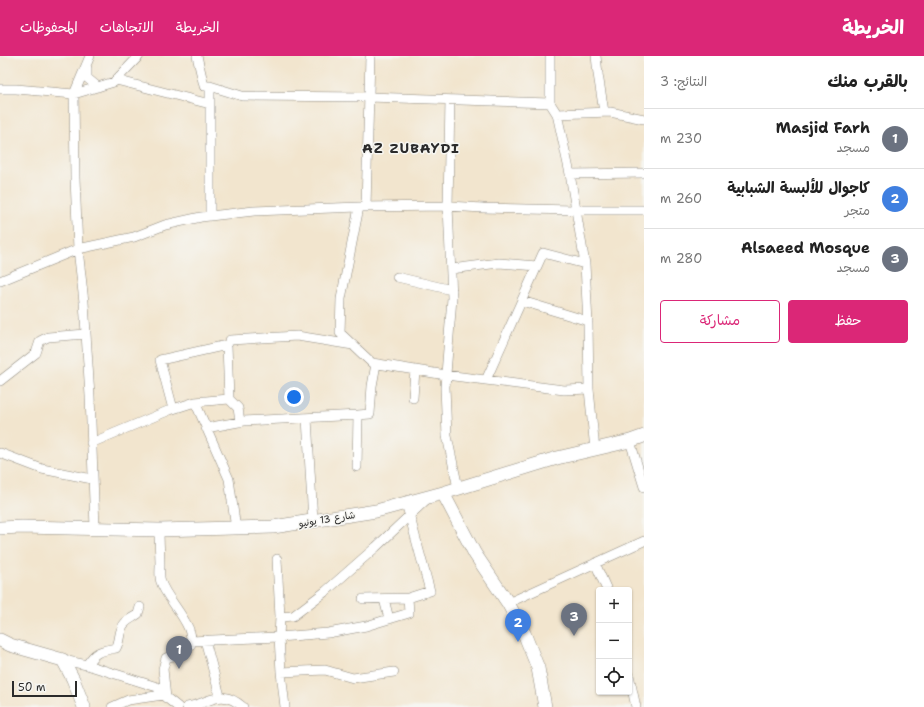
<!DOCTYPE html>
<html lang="ar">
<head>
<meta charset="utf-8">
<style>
	:root { --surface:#fff; --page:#f2f2f2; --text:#222; --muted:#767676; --line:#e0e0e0; --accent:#db2777 }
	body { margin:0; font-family:"Shantell Sans","Playpen Sans Arabic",sans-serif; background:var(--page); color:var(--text); direction:rtl }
	.controls { position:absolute; right:12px; bottom:12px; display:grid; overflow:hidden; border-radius:4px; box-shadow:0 1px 3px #0004 }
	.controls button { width:36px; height:36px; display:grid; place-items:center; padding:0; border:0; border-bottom:1px solid var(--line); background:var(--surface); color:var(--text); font:20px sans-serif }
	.scale { position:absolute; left:12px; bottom:10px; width:65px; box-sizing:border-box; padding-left:4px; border:2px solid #2b2b2b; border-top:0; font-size:11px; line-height:14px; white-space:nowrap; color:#2b2b2b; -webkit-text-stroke:3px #f6f6f2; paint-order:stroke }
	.you { position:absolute; left:294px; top:341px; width:14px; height:14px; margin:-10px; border:3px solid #fff; border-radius:50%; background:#1a73e8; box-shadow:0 0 0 6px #1a73e833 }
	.badge { display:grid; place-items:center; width:26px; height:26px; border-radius:50%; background:var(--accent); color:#fff; font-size:13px; font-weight:700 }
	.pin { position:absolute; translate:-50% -33px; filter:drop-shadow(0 1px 2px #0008) }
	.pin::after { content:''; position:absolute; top:21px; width:14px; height:12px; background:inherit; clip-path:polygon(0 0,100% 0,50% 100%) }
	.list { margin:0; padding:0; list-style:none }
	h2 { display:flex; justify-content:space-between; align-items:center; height:52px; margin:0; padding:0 16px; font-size:17px }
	h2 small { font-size:13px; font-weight:400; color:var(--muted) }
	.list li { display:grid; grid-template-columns:26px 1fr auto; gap:12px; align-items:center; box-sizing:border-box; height:60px; padding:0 16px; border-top:1px solid var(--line) }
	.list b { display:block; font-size:15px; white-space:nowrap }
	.list p { margin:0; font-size:13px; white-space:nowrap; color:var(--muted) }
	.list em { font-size:13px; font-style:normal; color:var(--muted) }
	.actions { display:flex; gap:8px; padding:12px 16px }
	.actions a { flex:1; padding:9px 0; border:1px solid var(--accent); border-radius:4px; text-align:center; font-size:14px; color:var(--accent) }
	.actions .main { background:var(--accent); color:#fff }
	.icon { flex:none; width:22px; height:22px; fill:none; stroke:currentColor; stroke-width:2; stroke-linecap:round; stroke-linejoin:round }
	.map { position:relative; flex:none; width:644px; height:651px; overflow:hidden; direction:ltr }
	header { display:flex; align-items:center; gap:24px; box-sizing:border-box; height:56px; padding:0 20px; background:var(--accent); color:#fff }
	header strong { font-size:19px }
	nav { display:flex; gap:22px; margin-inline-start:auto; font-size:14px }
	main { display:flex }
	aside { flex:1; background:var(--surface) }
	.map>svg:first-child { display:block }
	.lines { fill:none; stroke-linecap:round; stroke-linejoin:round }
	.street-casing { stroke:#8e887c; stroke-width:10 }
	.secondary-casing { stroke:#8e887c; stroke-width:14 }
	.street { stroke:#fff; stroke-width:9 }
	.secondary { stroke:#fff; stroke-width:13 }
	.labels { text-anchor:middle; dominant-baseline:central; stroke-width:3; stroke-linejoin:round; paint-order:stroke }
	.street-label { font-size:10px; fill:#2b2b2b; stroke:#f6f6f2 }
	.district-label { font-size:14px; font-weight:bold; letter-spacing:1px; fill:#2b2b2b; stroke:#f6f6f2 }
</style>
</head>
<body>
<header>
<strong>الخريطة</strong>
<nav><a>الخريطة</a><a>الاتجاهات</a><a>المحفوظات</a></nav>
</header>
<main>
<aside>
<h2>بالقرب منك<small>النتائج: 3</small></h2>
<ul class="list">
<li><span class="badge" style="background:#6b7280">1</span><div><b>Masjid Farh</b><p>مسجد</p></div><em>230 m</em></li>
<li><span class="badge" style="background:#3f7fe0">2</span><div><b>كاجوال للألبسة الشبابية</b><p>متجر</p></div><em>260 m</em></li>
<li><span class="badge" style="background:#6b7280">3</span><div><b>Alsaeed Mosque</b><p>مسجد</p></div><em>280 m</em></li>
</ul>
<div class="actions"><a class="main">حفظ</a><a>مشاركة</a></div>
</aside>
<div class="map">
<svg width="644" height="651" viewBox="0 0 644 651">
	<rect width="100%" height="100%" fill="#f6f6f2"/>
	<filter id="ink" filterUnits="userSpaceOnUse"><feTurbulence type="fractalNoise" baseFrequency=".025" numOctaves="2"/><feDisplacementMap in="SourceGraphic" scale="8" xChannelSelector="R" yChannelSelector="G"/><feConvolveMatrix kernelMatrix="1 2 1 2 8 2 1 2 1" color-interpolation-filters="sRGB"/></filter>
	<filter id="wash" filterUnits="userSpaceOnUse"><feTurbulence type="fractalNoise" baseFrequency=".012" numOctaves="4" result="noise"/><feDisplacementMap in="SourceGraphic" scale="16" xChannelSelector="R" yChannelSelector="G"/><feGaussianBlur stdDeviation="0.9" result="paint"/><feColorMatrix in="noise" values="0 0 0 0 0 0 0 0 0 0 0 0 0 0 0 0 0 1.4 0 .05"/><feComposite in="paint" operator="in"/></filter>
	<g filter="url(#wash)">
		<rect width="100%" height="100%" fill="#f2e5ce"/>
	</g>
	<g filter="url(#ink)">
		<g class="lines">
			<defs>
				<path id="street" d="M90,0L74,38L75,122L78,193L84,246L90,340L95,472
					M197,0L204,30H210L242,40L368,41L550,47L557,58L610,56L644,63
					M550,0V47
					M596,0L598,18L604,56
					M87,12V22L98,31
					M116,24L210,48
					M0,33H16L74,38L114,26L139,0
					M450,44L448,150L452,242L445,331L447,380L458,432
					M557,58L570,118L585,208L588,268L589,333L595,394
					M570,118L644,117
					M359,151L341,243L340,277L372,307L446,319L564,334L589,333
					M366,151L370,0
					M210,160V30
					M451,213L499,207L537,210
					M397,221L452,234
					M0,225L78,193L134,181L165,169L201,161L254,155L359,151L448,150L483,152L575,154H644
					M522,245L588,265
					M227,289L230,284L297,280L353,289
					M486,324L543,197L585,208
					M0,325L36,297L40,285L48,281L86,278
					M413,342L415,314
					M229,343L238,352L240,366
					M173,353L160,304L227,289L229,343L195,346
					M358,359L370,358L372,330L376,308
					M307,362L313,465
					M206,372L244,365L358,359L357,411
					M630,385L644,431
					M91,387L170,354L195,346L229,423L236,473
					M0,397L42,413L92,423
					M159,474C159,486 160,498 160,510C160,515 159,521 161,526C166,544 202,575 188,594C184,600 172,599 166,602L163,613L166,642
					M277,503L280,561
					M595,507L607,534
					M363,543L408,542L430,535L408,454
					M384,543L389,563
					M508,547L644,485
					M205,584L220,640
					M191,585L279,581L280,561L293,560L326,535L376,491L427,443
					M63,604L87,609L157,631L163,639L178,651
					M87,609C95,595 101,595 116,592C121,584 118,574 125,567C128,564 134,561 138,558L140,551
					M281,616L279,581L328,577L366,570L409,557L408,542
					M629,619L636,651
					M112,651L128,644L163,639
					M187,651C211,647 220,631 243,651
					M285,651L281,616L325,614L353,622L394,616"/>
				<path id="secondary" d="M443,437L475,498L508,547L524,577L538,612L545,651
					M0,472L22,471L159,474L273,471L376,455L443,437L557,402L630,385L644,380
					M0,584L10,589L63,604L73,623L84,651"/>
			</defs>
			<use href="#street" class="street-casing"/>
			<use href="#secondary" class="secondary-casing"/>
			<use href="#street" class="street"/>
			<use href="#secondary" class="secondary"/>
		</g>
	</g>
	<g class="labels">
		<g class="street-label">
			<text transform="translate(327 463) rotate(-9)">شارع 13 يونيو</text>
		</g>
		<g class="district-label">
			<text x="411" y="92">AZ ZUBAYDI</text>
		</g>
	</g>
</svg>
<div class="controls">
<button>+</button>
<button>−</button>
<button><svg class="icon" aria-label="locate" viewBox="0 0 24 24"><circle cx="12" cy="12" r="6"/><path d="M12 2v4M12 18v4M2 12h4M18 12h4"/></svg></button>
</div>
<div class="scale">50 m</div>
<div class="you"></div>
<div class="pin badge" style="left:179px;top:613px;background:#6b7280">1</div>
<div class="pin badge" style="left:518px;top:586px;background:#3f7fe0">2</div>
<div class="pin badge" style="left:574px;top:580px;background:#6b7280">3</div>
</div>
</main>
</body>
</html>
